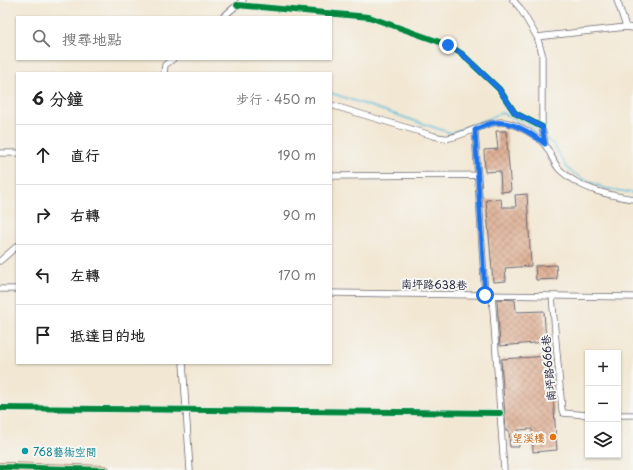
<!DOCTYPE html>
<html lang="zh-TW">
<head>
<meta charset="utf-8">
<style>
	:root { --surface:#fff; --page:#f2f2f2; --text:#222; --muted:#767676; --line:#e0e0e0 }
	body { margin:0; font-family:"Playpen Sans","LXGW WenKai TC",sans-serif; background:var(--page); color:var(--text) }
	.controls { position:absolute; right:12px; bottom:12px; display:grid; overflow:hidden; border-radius:0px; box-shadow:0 1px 3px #0004 }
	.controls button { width:36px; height:36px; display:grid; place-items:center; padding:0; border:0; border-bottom:1px solid var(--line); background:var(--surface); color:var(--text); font:20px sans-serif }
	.stop { position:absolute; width:12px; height:12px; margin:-9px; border:3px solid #1a73e8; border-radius:50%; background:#fff }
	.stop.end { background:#1a73e8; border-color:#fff; box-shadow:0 1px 4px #0008 }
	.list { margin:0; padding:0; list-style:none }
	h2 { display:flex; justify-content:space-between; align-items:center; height:52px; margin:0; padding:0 16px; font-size:17px }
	h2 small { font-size:13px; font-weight:400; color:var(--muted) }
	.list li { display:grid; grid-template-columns:26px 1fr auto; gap:12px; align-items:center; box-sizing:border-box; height:60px; padding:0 16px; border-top:1px solid var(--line) }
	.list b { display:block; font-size:15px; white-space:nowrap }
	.list em { font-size:13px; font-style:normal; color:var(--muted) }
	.icon { flex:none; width:22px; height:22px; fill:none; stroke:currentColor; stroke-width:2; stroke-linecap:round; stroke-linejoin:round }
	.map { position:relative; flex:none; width:633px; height:470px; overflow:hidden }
	.search { position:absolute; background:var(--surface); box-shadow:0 1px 3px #0004; left:16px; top:16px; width:316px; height:44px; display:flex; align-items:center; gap:10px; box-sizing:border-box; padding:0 14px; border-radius:0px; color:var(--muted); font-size:15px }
	.panel { position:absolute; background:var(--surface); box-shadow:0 1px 3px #0004; left:16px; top:72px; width:316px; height:292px; border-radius:0px }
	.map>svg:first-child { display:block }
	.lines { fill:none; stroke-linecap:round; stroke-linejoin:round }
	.stream { stroke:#60bfde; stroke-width:1.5 }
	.building { fill:url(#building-cross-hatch) }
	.minor-casing { stroke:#6b6770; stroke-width:7 }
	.primary-casing { stroke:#6b6770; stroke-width:10 }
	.minor { stroke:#fff; stroke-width:5.5 }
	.primary { stroke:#f8bd88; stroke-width:9 }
	.cycleway-casing { stroke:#f6f6f2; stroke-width:8 }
	.cycleway { stroke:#00873e; stroke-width:6 }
	.route { stroke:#1a73e8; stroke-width:5 }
	.food-dot { fill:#e8710a; stroke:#f6f6f2; stroke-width:1.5 }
	.culture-dot { fill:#0f9aa8; stroke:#f6f6f2; stroke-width:1.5 }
	.labels { text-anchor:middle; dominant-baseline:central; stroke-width:4; stroke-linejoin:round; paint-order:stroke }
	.street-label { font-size:11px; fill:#22223b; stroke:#f6f6f2 }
	.food-label { font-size:11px; fill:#c56008; stroke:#f6f6f2; text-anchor:end }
	.culture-label { font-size:11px; fill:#0d838f; stroke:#f6f6f2; text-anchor:start }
</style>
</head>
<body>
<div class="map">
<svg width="633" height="470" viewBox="0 0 633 470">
	<defs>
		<pattern id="building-cross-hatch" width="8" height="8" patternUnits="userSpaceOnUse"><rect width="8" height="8" fill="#ddad92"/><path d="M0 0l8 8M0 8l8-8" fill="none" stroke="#b38c78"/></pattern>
	</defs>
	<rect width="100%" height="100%" fill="#f6f6f2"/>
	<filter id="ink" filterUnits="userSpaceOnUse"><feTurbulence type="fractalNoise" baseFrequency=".025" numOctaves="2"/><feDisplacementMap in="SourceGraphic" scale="8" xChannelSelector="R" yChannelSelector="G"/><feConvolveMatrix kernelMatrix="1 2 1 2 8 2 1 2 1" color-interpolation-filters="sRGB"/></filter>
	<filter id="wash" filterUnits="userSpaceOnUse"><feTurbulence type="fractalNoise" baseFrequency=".012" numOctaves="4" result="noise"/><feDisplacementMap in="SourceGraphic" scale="16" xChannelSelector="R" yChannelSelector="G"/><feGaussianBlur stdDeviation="0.9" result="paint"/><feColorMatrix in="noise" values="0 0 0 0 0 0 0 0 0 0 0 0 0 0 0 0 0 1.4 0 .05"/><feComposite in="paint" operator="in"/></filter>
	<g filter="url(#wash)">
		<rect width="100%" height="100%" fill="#f2e7d3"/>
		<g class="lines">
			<path class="stream" d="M331,93L451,133L502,113L529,124L541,134
				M545,138L554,145L567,168L581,178L604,188L633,193"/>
		</g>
		<g id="blocks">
			<path class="building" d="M496,131H506L511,191L501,192L500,171L485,172L484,150L498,149Z
				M527,194L531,266L505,268L506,281L493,282L486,200L501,199L502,207H516L515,195Z
				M556,265L557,279L536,280L535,266Z
				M497,299L515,300L516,312L544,311L546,342L500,346Z
				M550,356L557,450L533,452L532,429L518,430L519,447H510L509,430L506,431L501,359Z"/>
		</g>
	</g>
	<g filter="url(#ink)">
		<use href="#blocks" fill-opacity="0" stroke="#6b6770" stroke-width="1"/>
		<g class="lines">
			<defs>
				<path id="minor" d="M513,0L520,8L537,37L542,53V127L545,144
					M617,0L626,27
					M237,5L369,17L448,45L462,54L499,89L515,113L542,127
					M223,17L243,0
					M537,37L626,27L633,28
					M164,73L165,65L173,59
					M331,105L434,136C439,137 445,139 449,138C467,135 491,118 508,123C520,126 536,135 544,144C551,152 553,163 560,170C580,189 607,195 633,199
					M475,130L485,295
					M0,153H17
					M331,176L478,175
					M0,261L17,246
					M0,289H17
					M331,293L633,297
					M492,295L504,470
					M552,296L562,410L563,413L588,415
					M183,363L190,470
					M0,408L500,413
					M618,415H633"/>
				<path id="primary" d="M0,467L105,470"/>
			</defs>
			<use href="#minor" class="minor-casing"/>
			<use href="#primary" class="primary-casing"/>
			<use href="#minor" class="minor"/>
			<use href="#primary" class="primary"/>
			<defs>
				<path id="cycleway" d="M237,5L369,17L448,45L462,54L499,89L515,113L542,127
					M0,408L500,413
					M0,467L105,470"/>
			</defs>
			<use href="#cycleway" class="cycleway-casing"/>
			<use href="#cycleway" class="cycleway"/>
		</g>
	</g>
	<g class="lines" filter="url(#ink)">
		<path class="route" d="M448,45L462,54L499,89L515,113L542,127L545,144C531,133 512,120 493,123C487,124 481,127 475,130L485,295"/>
	</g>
	<circle class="food-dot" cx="553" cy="437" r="4"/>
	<circle class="culture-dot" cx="25" cy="451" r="4"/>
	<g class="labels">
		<g class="street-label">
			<text transform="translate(434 284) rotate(1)">南坪路638巷</text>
			<text transform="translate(548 368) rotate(-95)">南坪路666巷</text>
		</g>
		<g class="food-label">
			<text x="545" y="437">望溪樓</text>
		</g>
		<g class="culture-label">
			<text x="33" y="451">768藝術空間</text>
		</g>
	</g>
</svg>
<div class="controls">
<button>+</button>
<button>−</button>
<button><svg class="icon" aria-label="layers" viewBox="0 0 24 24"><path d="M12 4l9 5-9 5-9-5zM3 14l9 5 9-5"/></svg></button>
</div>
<div class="stop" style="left:485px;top:295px"></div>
<div class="stop end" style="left:448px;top:45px"></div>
<div class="search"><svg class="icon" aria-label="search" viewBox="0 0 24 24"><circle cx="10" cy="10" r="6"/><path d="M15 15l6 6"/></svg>搜尋地點</div>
<section class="panel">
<h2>6 分鐘<small>步行 · 450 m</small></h2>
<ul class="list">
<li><svg class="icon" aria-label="ahead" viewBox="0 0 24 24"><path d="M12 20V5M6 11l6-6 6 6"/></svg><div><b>直行</b></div><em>190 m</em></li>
<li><svg class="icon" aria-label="right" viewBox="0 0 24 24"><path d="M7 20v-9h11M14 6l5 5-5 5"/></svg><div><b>右轉</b></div><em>90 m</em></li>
<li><svg class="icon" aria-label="left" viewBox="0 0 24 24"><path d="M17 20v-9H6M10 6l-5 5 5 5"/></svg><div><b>左轉</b></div><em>170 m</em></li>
<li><svg class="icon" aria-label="arrive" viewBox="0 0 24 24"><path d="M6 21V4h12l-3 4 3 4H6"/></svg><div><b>抵達目的地</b></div></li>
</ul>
</section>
</div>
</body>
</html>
